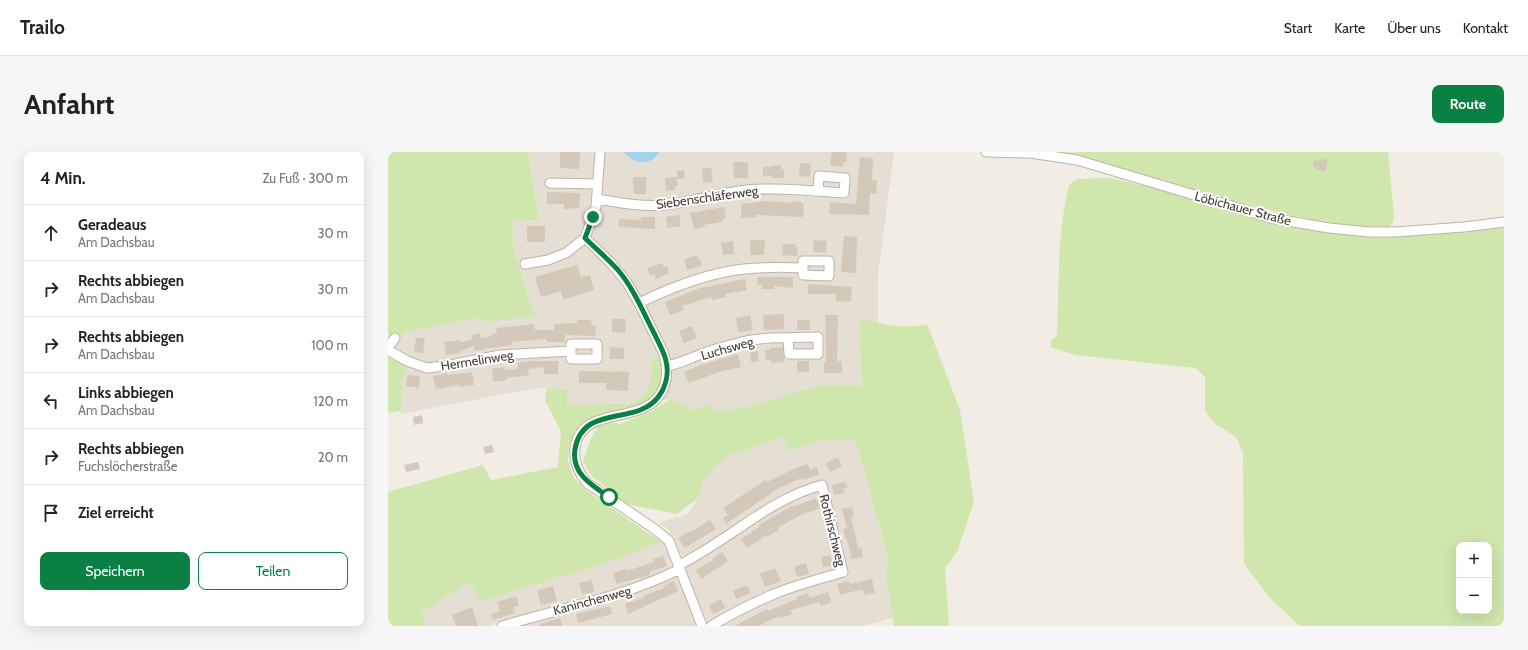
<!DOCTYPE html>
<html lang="de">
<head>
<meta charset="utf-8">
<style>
	:root { --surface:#fff; --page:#f6f6f6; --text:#222; --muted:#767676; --line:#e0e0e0; --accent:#0b8043 }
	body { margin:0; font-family:Cabin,sans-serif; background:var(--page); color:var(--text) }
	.controls { position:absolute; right:12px; bottom:12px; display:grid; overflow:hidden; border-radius:8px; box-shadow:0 4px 16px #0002 }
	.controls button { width:36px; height:36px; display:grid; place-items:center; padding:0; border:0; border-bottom:1px solid var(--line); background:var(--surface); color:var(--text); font:20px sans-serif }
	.stop { position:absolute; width:12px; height:12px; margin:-9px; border:3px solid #0b8043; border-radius:50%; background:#fff }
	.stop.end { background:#0b8043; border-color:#fff; box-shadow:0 1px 4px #0008 }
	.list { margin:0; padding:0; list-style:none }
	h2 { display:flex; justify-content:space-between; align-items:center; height:52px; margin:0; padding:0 16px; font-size:17px }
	h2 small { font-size:13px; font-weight:400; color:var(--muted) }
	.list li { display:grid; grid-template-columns:26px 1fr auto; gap:12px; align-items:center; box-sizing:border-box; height:56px; padding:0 16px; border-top:1px solid var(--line) }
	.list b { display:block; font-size:15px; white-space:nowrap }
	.list p { margin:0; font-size:13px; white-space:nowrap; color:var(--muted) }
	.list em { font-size:13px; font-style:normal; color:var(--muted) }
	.actions { display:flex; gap:8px; padding:12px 16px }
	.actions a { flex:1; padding:9px 0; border:1px solid var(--accent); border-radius:8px; text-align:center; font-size:14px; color:var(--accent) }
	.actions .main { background:var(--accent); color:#fff }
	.icon { flex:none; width:22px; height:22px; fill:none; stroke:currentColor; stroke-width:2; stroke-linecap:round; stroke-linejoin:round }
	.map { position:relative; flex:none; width:1116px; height:474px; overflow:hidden; border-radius:8px }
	header { display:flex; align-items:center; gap:24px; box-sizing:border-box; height:56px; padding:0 20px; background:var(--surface); border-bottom:1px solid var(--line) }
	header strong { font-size:19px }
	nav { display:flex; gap:22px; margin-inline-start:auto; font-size:14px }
	.intro { display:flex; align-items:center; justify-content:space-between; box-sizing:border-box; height:96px; padding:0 24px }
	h1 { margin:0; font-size:28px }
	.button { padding:10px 18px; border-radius:8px; background:var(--accent); color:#fff; font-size:14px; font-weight:700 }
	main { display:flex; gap:24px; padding:0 24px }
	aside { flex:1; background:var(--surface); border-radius:8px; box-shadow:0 4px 16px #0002 }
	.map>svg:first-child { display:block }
	.residential { fill:#e5ded2 }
	.green { fill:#cfe6ad; fill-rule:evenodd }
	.water { fill:#a1d2ee }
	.building { fill:#d3c8ba }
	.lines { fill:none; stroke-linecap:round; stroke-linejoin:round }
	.minor-casing { stroke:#bdb4a7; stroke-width:11 }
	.minor { stroke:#fff; stroke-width:9 }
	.route { stroke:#0b8043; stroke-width:5 }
	.labels { text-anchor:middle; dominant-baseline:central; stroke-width:4; stroke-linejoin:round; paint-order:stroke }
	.street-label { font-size:13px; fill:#433d34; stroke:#fff }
</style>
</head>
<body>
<header>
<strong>Trailo</strong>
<nav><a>Start</a><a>Karte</a><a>Über uns</a><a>Kontakt</a></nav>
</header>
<div class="intro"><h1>Anfahrt</h1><a class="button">Route</a></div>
<main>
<aside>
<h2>4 Min.<small>Zu Fuß · 300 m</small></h2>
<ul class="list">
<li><svg class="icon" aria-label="ahead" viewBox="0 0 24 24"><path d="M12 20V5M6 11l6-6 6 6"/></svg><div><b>Geradeaus</b><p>Am Dachsbau</p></div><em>30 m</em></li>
<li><svg class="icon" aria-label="right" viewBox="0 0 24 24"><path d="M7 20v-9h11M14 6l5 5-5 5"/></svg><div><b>Rechts abbiegen</b><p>Am Dachsbau</p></div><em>30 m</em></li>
<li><svg class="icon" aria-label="right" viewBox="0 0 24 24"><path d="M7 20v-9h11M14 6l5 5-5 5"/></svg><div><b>Rechts abbiegen</b><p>Am Dachsbau</p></div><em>100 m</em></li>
<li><svg class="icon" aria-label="left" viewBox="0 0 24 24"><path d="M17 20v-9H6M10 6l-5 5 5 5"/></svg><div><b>Links abbiegen</b><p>Am Dachsbau</p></div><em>120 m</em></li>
<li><svg class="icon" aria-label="right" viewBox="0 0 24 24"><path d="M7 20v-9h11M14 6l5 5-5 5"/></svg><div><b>Rechts abbiegen</b><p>Fuchslöcherstraße</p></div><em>20 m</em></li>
<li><svg class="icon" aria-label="arrive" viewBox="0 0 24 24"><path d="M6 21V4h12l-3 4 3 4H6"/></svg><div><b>Ziel erreicht</b></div></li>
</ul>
<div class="actions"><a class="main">Speichern</a><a>Teilen</a></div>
</aside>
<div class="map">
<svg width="1116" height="474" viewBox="0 0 1116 474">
	<rect width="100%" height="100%" fill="#f2ede4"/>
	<path class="residential" d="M140,0H506L490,123V171L471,166L474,234H426L368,253L327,260L323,252L305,258L283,247L206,254L178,253L180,238L159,236L143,237L13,262V228H16L20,208L8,199L7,194L8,191L16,180L94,165L148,164L144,157L125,95L124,67H151Z
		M395,285L400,299L431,289L467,287L500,405L498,425L505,466L474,474H330L386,445L436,429L459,422L436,328L406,339L299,404L294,403L290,400L280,383L283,380L271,371L300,362L310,346L316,327L326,315L342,303L360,298Z
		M427,339L431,341L449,415L447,417L323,469L316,468L298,422V417L301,412L386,357Z
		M275,389L284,407L283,415L280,418L234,438L159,457L101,474H37L34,461L82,428L92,450L211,413Z
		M285,424L291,426L310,474H125L236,445Z"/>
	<path class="green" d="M0,0H140L151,68L124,67L125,95L144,157L148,164L96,170L94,165L16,180L10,188L1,183L0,184Z
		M598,0H1000L1006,65L1005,70L1000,76C947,75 898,62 848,50V55L981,80L1116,70V474H912L882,446L856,412L855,302L849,286L826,271L817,258V225L807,216L687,203L663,195V188L669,184C671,134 669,82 681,33L689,27L722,26L838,53L689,8ZM1071,393H1101V459H1071Z
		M471,166C495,172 515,178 539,172L572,258L586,350L569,400L557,416L561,474H506L498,425L500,405L467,287L431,289L399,299L395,285L360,298L342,303L326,315L316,327L310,346L289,362L238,352L203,323L195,309L203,286L211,273L218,269L232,272L262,260L283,247L305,258L323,252L327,260L368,253L427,234H474Z
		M0,205L19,214L16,228H13V259L0,261Z
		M274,205L275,220L271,235L261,248L248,254L211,263L196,271L181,294L180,309L186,326L199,339L273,390L211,413L92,450L82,429L34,461L37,474H0V340L95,313L103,328L170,315L173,279L157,249L159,236L180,238L179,253C194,253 209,254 225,252C230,252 238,252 243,251C262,245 265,223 263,207Z"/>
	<path class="water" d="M236,0H271C263,15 246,12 236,0Z"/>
	<path class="building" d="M172,0H192L191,17L172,16Z
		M444,0H459L458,10H455V15L442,13Z
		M472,5L485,6L484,28H489L488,42L482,41L481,63L441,62L442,50L468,52Z
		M932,7L940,8L937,20L928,17V16L925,15L926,8L932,9Z
		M345,10H360V26H346Z
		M412,11L423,12L422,25L411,24Z
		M393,13V17H396V26H383V24H375V15H382V14Z
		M323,15L325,30L315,31L314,17Z
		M296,18L297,26L290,27L289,19Z
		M245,25H258V42H246Z
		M289,25L290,34H287V38L278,39L277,26Z
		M159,40L192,41L191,56L176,57V52H159Z
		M377,49L405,51V49L413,50V51L416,52L415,65L368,63V65L353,66V52Z
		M336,55L338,66L334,67L335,70L316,73L317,75L306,77L302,61Z
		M291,63L293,74L279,76L278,65Z
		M253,65H267V77L231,75V67L253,68Z
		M139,74H157V90H139Z
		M456,84L469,85L468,121L453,120Z
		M362,88H377L376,103H362Z
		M426,88L439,89L438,101L425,100Z
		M345,89L346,102L335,103L333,91Z
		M395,92H408V95H410L409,104L394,103Z
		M309,103L310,108L312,107L314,114L299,118L296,107Z
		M274,111L276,115L279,114L281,121L268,127L266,122L262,124L259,116Z
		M189,113L193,125L202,123L206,138L175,148L173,139L153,145L147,125Z
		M369,125H405V136L386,134V137H374V133H369Z
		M357,127L359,138L337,142L338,145L324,148L323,145L294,154L296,158L282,163L277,150L312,136Z
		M420,132L464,135L463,150L448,149V142H420Z
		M396,162V177L376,178L375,163Z
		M362,163L365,178L350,180L348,166Z
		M437,163H450L449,209H454V221H436V210H438Z
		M224,167H238L237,181L224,180Z
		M189,168H203L204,173L208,174L207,184L177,183V190H159L158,187L123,190L124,193L95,197V198L87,199L86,194L73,199V201L58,203L56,190L72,188V190L84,188V183L92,181V186L105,184L104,181H109L108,176L146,172L147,178H166V172L189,171Z
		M409,168H422V178H409Z
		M304,174L309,186L296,191L291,179Z
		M28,186H37L35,201L26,200Z
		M222,195L236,196V207H222Z
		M395,195L397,210L383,211V208L378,209L377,198H382V196Z
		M369,199L371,210H363L362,200Z
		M350,202L353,215L334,219L301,231L296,220L310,214Z
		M144,209H170V222H156V215L140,217L141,223L118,226L119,228L105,230L104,217L117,215V218L130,217L129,211Z
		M409,209H421V220H409Z
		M191,219L241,220L240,239L218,238V231H191Z
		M84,220L86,233L72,235V233L48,237L45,224L60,221V223Z
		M19,223L32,224L31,236L18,234Z
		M34,263L35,271L26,273L25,265Z
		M104,293L106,300L97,302L95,295Z
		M450,305L454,314L442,320L438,311Z
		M30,310L32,317L18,320L16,313Z
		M420,312L422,318L429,315L431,323L413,328V326L395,335L394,334L338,372L335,366L340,363L335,356L378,328L379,330L408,316Z
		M457,330L459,336L455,337L456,341L446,343L444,333Z
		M428,346L432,356L413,363L389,376L391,378L378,385L377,384L359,396L353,387L371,375V373L404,354L405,355Z
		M464,355L466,364L463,365L470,396L473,395L475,405L464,407L459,387L458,388L455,377L459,376L454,357Z
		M322,368L328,377L297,396L290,386L302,379L303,380Z
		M334,400L340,409L313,427L308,418L325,408L324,407Z
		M442,403L445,413L435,415L433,405Z
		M275,404L279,414L261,420L262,423L229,432L225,421L238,417L239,419L266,410L265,407Z
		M418,411L421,422L409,425L406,415Z
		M387,416L393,429L377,435L372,422Z
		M484,427L487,441L476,443L475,437L452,443L449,432L461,429L462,432Z
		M204,428L206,440L194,442L191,431Z
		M286,429L290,439L240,462L237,452L255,446V444L276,436L275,434Z
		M359,433L363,441L348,447L345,439Z
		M165,434L169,449L153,453L149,438Z
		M440,440L443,450L433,454L431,450L402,458L404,462L392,466L391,464L370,474H347L379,457L380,459L409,447L408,445L420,441L421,446Z
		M128,444L131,454L125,455L127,461L105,468L103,462L112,459L109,450Z
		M333,447L337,456L325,462L321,453Z
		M222,454L224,462L190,471L188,462Z
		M84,455L90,474H68L64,463Z
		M172,466L174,474H152V472Z"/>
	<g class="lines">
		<defs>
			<path id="minor" d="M598,0L642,1L689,8L883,66L941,76L981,80H1007L1076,75L1116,70
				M162,31L210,32
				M209,47C232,51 255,55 278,53C306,49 332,41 359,38C391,35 424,39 456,41L457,26L431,24L430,39
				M197,86L222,110L238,129L251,151L276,202C279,213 280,224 276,235C260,277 196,249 187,295C185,309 190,320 199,331L268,378L281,389L314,474
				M137,112L160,108L178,101L197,86L208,55L212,0
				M251,151C284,135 319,121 356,117C376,115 395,115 415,116V109H441V124L415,123V116
				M183,192H209V207H183Z
				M0,195L7,186
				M0,198L19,209L39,216L57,214L112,203L183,199
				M279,214C291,212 302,206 314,202C325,197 338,194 350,191C376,184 403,186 430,185V202H401L400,186
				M291,413C340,389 381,347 434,333L455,420C432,427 407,433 384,443C363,452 343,462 323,474
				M114,474C174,456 236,445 292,417"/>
		</defs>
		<use href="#minor" class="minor-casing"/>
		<use href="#minor" class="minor"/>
	</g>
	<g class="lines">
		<path class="route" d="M205,65L197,86C208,97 220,107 230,118C246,137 255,160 266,181C270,190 276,199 278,209C281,221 278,234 271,244C249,275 195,251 187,297C183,321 203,333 221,345"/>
	</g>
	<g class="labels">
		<g class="street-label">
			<text transform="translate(319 45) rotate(-8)">Siebenschläferweg</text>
			<text transform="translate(855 56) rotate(15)">Löbichauer Straße</text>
			<text transform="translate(339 196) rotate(-16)">Luchsweg</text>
			<text transform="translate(89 208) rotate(-9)">Hermelinweg</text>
			<text transform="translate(445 378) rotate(76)">Rothirschweg</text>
			<text transform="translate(204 448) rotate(-15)">Kaninchenweg</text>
		</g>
	</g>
</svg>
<div class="controls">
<button>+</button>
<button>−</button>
</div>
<div class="stop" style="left:221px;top:345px"></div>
<div class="stop end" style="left:205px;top:65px"></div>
</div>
</main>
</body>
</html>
